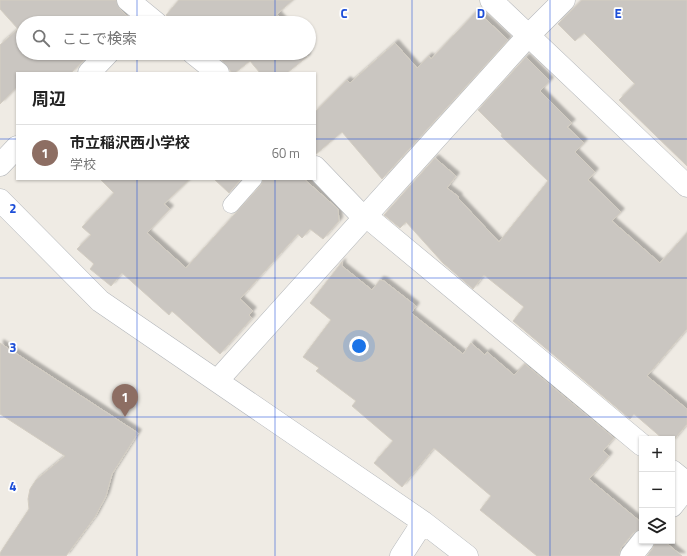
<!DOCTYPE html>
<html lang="ja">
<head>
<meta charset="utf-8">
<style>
	:root { --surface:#fff; --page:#f6f6f6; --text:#222; --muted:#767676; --line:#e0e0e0; --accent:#db2777 }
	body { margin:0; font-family:"Titillium Web","Noto Sans JP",sans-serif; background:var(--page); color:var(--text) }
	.controls { position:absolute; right:12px; bottom:12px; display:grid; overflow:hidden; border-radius:0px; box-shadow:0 1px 3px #0004 }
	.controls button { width:36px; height:36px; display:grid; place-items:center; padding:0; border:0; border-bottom:1px solid var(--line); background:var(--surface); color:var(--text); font:20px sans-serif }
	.you { position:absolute; left:359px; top:346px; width:14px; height:14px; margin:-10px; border:3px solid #fff; border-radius:50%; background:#1a73e8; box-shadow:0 0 0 6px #1a73e833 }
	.badge { display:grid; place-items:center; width:26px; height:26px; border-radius:50%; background:var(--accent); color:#fff; font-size:13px; font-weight:700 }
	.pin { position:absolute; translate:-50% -33px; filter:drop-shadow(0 1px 2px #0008) }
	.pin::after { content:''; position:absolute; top:21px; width:14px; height:12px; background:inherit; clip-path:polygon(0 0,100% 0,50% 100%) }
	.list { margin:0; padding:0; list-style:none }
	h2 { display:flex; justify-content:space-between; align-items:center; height:52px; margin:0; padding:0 16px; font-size:17px }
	h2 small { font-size:13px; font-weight:400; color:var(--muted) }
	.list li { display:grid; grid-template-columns:26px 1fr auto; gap:12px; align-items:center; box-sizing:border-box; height:56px; padding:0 16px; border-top:1px solid var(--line) }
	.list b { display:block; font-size:15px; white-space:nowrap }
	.list p { margin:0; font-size:13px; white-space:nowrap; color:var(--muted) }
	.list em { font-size:13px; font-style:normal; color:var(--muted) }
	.icon { flex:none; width:22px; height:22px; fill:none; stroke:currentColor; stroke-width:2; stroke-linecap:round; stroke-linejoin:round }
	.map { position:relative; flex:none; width:687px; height:556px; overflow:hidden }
	.search { position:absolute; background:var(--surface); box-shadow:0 1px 3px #0004; left:16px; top:16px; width:300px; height:44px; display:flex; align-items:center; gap:10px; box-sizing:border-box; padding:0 14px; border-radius:22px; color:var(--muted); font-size:15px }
	.panel { position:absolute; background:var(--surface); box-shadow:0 1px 3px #0004; left:16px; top:72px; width:300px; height:108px; border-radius:0px }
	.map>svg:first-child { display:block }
	.building { fill:#cac6c1; stroke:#d3cdc2; filter:url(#shadow) }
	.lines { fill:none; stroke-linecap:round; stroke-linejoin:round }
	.lane-casing { stroke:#b4b7bb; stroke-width:17 }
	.street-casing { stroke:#b4b7bb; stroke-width:23 }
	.lane { stroke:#fff; stroke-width:16 }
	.street { stroke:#fff; stroke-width:22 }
	.grid { fill:none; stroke:#1d4ed8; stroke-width:1; stroke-opacity:0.55 }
	.grid-label { font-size:13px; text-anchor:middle; font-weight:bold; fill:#1d4ed8; stroke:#fff; stroke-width:3.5; stroke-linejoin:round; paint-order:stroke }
</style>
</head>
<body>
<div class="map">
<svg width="687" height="556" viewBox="0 0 687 556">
	<defs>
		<filter id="shadow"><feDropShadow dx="3.5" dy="-3.5" stdDeviation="1" flood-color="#0004"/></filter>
	</defs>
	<rect width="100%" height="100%" fill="#efebe4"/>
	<path class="building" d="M0,0H116L120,9L127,16L120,23H23V53H91L71,73H17V87L0,104V45L18,29L0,9Z
		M179,0H293L277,14L285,23H175L166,15Z
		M582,0H687V166L619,100L635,84L584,33L575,41L558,24Z
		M477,11L508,40L382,179L342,132L315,155V112L347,80L350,83L395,43L417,68L429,56L431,59Z
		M216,53H304L307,57L287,73H260L250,61L235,73H232Z
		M526,57L550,81L540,91L572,123L567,127L584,143L575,152L595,172L588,180L621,212L612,221L660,263L687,233V329L647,376L687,409V424L672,442V439H663L634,414L630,419L513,321L524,307L484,275L473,289L443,263L406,222L400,228L384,215L435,158L456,176L447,188L459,197L458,198L499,242L548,181L501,136L502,134L478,110Z
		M100,179H190L164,204L170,209L147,233L186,268L261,185L263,179H304L338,209L339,221L323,239L310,229L302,238L298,234L240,299L253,311L249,315L252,318L220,354L172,311L169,315L122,273L111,286L90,269L94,264L77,249L91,235L82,227L114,193Z
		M214,179H241L229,193Z
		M342,262V266L372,290L380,280L384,281L416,306L411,313L463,354L471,343L485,355L487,352L514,375L525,364L614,438L603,451L609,456L589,479L642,523V529L633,533L621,548L619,556H537L480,510L491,496L434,448L402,487L374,463L393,441L352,406L356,401L316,371L319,368L303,357L331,320L310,303Z
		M0,343L138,433L112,474L106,496L95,517L66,556H0V553L29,509L28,499L30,489L36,480L65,456L0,414Z
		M655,541H664L682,556H647L653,548Z"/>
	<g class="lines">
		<defs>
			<path id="lane" d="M231,205L254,179"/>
			<path id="street" d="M128,0L156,23
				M491,0L687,186
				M193,53L218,73
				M89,73L108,53
				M0,165L17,147
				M315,167L364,218
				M0,200L100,301L423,522L467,556
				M366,216L642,445
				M217,381L528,36L564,0
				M672,471L687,483
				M672,506L687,487
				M401,556L423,522
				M631,556L643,541"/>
		</defs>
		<use href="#lane" class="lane-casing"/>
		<use href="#street" class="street-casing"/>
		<use href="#lane" class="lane"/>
		<use href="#street" class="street"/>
	</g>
	<path class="grid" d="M137,0V23M275,0V23M412,0V556M550,0V556M137,53V73M275,53V73M0,139H17M315,139H687M137,179V556M275,179V556M0,278H687M0,417H687"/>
	<g class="grid-label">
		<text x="344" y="18">C</text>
		<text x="481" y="18">D</text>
		<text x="618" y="18">E</text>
		<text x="13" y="213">2</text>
		<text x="13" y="352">3</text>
		<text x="13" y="491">4</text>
	</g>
</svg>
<div class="controls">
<button>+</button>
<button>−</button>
<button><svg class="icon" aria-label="layers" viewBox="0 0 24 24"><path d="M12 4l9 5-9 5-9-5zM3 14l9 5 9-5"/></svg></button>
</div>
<div class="you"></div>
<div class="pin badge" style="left:125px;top:417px;background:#8d6e63">1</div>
<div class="search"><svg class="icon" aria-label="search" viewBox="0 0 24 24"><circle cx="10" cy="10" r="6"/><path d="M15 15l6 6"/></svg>ここで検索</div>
<section class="panel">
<h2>周辺<small></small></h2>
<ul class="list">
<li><span class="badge" style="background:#8d6e63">1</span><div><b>市立稲沢西小学校</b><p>学校</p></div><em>60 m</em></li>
</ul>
</section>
</div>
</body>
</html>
